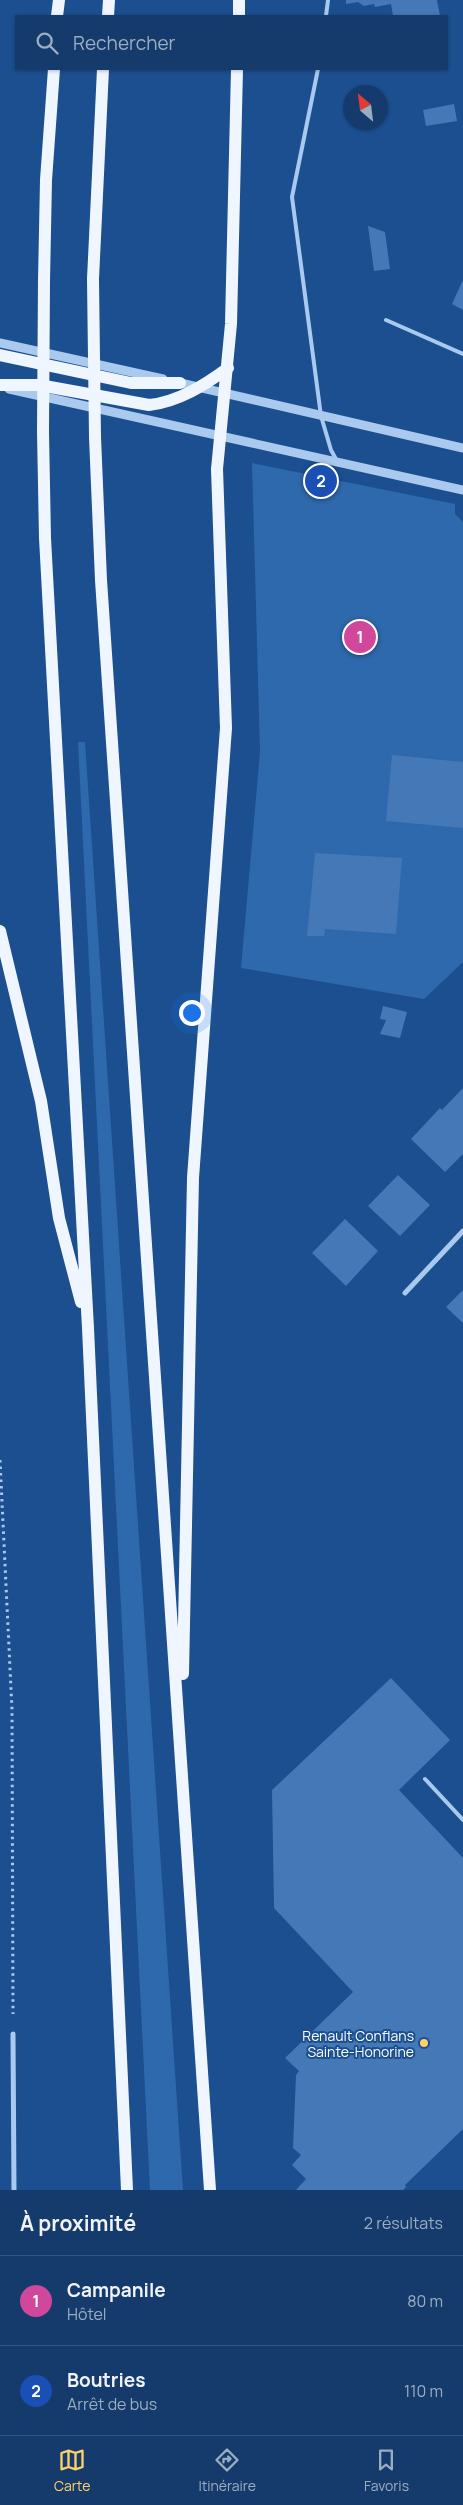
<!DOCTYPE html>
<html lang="fr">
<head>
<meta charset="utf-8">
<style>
	:root { --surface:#143b6b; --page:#214673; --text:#f1f3f6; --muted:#9dadc1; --line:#33557e; --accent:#ffd166 }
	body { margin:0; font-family:Manrope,sans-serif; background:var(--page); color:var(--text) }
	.compass { position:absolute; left:343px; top:85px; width:45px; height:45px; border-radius:50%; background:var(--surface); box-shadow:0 1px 4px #0004; rotate:332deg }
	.you { position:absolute; left:191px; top:1012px; width:18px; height:18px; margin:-12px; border:4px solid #fff; border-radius:50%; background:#1a73e8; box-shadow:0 0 0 8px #1a73e833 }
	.badge { display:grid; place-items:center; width:32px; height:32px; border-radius:50%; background:var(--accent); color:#fff; font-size:16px; font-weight:700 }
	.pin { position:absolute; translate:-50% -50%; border:2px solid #fff; box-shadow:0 1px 5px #0006 }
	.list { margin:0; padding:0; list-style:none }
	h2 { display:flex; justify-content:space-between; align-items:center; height:65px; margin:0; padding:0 20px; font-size:21px }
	h2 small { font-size:16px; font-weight:400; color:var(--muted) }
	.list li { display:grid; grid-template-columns:32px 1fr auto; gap:15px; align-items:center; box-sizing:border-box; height:90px; padding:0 20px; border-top:1px solid var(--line) }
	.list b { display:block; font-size:19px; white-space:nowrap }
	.list p { margin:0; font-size:16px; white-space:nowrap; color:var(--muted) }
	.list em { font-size:16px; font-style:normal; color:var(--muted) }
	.icon { flex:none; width:28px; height:28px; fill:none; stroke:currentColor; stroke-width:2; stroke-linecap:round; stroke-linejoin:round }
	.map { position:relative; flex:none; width:463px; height:2190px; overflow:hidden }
	.search { position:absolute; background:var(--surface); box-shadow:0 1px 4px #0004; left:15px; right:15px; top:15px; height:55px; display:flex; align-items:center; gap:12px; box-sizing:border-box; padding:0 18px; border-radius:0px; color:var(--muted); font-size:19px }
	.sheet { height:245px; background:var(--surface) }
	nav { display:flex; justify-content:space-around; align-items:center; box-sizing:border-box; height:70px; border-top:1px solid var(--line); background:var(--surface); font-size:14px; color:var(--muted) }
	nav a { display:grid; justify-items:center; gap:2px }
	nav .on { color:var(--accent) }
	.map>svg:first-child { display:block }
	.green { fill:#2e69ad }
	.building { fill:#4478b7 }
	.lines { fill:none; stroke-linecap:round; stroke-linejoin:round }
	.path { stroke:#a9c9ee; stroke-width:3; stroke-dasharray:2.5 4; stroke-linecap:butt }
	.service { stroke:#a9c9ee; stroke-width:4 }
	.minor { stroke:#a9c9ee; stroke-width:5 }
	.tertiary { stroke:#a9c9ee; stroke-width:9 }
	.primary { stroke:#f0f6ff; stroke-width:12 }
	.primary-bridge { stroke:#f0f6ff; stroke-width:12 }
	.poi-dot { fill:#ffd166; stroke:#1b4f8f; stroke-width:2 }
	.labels { text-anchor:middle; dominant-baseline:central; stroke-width:4; stroke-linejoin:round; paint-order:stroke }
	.poi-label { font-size:14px; fill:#fff; stroke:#1b4f8f; text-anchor:end }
</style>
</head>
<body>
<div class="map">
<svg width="463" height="2190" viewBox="0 0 463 2190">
	<rect width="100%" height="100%" fill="#1b4f8f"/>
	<path class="green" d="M252,463L455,504V514L463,522V962L424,999L241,968L260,752Z
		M78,742H85L183,2190H150Z"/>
	<path class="building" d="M346,0H437L440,16H393L391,4L375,7L374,4L364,6L358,2L346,4Z
		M454,104L457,121L426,126L423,110Z
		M368,226L385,232L390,269L374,271Z
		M463,280V310L452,304Z
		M392,755L463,762V828L386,821Z
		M315,853L402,858L396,934L325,929L324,936H307Z
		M383,1006L407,1012L400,1038L380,1034L386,1020L380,1019Z
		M463,1088V1154L445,1172L411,1139L440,1108L442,1110Z
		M398,1175L430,1205L400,1236L368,1206Z
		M345,1219L378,1251L346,1286L312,1253Z
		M463,1290V1323L446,1307Z
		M391,1678L450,1740L399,1790L463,1858V2129L405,2185L406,2187L403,2190H296L306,2179L292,2165L301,2155L293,2148L296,2075L299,2071L285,2058L353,1992L274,1908L272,1790Z"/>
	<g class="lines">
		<path class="path" d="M0,1460L12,1710L13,2014"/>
		<path class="service" d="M326,16L328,0
			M318,69L292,197L321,416L331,450L337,461
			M386,320L463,354
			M425,1779L463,1820"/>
		<path class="minor" d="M405,1293L463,1231
			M13,2034L14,2190"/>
		<path class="tertiary" d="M0,343L163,379
			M176,382L463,448
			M9,389L463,490"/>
		<path class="primary" d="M57,16L59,0
			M108,16L109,0
			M239,16V0
			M93,279L103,69
			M44,281L46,180L54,69
			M0,355L131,383H180
			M0,385H39L149,405C178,402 205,385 228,368
			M43,432L45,538L88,1328L127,2190
			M95,437L101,580L210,2190
			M0,931L41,1101L59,1218L81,1302
			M183,1674L193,1178L226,728L217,469L231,324L237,69"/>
		<path class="primary-bridge" d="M93,279L95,437
			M43,432L44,281"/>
	</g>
	<circle class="poi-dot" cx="424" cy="2043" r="5"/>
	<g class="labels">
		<g class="poi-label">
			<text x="414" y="2035">Renault Conflans<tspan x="414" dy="16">Sainte-Honorine</tspan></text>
		</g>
	</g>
</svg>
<svg class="compass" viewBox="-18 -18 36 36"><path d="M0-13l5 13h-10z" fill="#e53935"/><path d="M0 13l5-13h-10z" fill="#9dadc1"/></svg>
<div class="you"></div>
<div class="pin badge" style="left:360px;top:637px;background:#d1479c">1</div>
<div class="pin badge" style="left:321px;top:481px;background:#1a4fb4">2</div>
<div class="search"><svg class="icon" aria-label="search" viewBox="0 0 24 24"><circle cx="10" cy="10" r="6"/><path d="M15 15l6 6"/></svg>Rechercher</div>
</div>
<section class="sheet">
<h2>À proximité<small>2 résultats</small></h2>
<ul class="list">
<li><span class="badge" style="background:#d1479c">1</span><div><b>Campanile</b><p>Hôtel</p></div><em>80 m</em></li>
<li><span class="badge" style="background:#1a4fb4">2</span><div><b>Boutries</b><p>Arrêt de bus</p></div><em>110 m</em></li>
</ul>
</section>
<nav>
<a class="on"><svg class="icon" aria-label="map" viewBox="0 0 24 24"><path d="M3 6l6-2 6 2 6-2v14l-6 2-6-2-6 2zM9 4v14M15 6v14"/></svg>Carte</a>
<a><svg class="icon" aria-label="directions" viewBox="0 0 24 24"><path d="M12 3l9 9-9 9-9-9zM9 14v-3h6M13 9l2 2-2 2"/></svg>Itinéraire</a>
<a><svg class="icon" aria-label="saved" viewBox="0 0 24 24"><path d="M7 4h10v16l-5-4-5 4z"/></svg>Favoris</a>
</nav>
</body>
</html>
